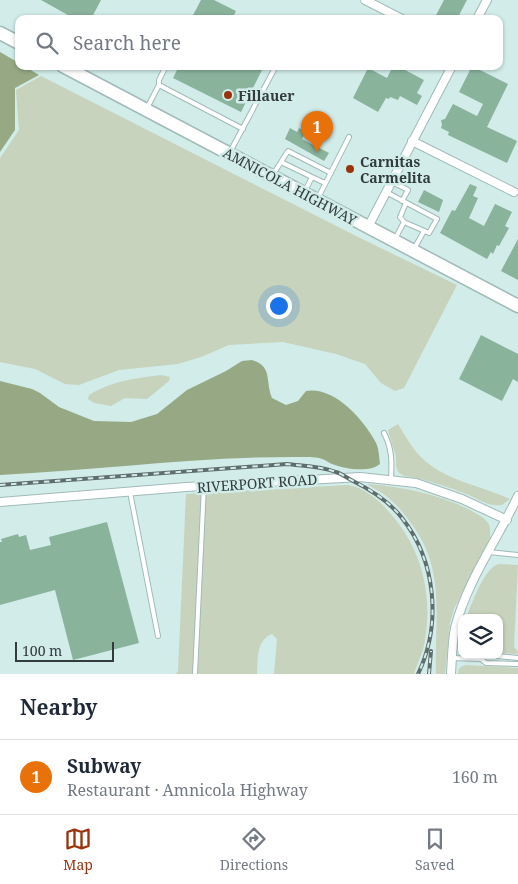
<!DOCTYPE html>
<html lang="en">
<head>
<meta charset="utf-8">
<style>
	:root { --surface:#fff; --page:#f2f2f3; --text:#1f2937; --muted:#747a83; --line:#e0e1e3; --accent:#99330c }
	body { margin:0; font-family:"Noto Serif",serif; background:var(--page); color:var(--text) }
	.controls { position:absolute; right:15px; bottom:15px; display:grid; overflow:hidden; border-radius:10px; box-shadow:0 1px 4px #0004 }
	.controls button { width:45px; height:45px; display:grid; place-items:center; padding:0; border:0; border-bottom:1px solid var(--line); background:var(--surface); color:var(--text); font:25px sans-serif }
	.scale { position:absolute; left:15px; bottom:12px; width:99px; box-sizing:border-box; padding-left:5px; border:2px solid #323c3b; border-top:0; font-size:14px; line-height:18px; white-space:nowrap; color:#323c3b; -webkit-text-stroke:4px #d1ece9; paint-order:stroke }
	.you { position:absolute; left:278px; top:305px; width:18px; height:18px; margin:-12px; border:4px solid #fff; border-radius:50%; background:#1a73e8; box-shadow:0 0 0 8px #1a73e833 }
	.badge { display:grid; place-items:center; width:32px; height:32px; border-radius:50%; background:var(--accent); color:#fff; font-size:16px; font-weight:700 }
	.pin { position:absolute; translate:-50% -41px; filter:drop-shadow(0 1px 2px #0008) }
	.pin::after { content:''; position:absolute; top:26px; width:18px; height:15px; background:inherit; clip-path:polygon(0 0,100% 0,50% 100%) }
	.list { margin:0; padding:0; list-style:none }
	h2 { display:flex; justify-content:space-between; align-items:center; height:65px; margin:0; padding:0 20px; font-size:21px }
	h2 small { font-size:16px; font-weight:400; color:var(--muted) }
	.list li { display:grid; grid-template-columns:32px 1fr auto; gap:15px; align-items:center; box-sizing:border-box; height:75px; padding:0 20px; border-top:1px solid var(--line) }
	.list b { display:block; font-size:19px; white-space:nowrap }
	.list p { margin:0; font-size:16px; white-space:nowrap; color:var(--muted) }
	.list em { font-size:16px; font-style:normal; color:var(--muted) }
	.icon { flex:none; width:28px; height:28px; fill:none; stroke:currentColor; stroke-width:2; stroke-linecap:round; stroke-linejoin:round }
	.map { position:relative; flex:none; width:518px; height:674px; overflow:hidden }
	.search { position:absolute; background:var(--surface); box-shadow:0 1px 4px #0004; left:15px; right:15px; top:15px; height:55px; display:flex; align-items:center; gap:12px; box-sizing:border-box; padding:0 18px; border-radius:10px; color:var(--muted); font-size:19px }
	.sheet { height:140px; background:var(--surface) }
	nav { display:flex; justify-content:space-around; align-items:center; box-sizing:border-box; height:70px; border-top:1px solid var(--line); background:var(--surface); font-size:14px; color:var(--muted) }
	nav a { display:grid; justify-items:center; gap:2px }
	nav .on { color:var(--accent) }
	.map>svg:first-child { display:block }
	.green { fill:#c7d3bc }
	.forest { fill:#96a984 }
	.building { fill:#8ab39c }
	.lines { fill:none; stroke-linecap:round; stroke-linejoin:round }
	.service-casing { stroke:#a1bab8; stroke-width:6 }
	.minor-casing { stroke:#a1bab8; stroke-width:10 }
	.primary-casing { stroke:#a1bab8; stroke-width:15 }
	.service { stroke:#fff; stroke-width:4 }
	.minor { stroke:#fff; stroke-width:8 }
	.primary { stroke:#fff; stroke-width:12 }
	.rail-casing { stroke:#5f6d6c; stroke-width:4 }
	.rail { stroke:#d1ece9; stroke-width:2; stroke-dasharray:5.5; stroke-linecap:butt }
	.poi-dot { fill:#99330c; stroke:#d1ece9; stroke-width:2 }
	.labels { text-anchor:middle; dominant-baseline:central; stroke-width:5; stroke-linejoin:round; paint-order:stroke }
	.poi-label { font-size:14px; font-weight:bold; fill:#323c3b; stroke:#d1ece9; text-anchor:start }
	.street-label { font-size:14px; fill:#323c3b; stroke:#d1ece9 }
</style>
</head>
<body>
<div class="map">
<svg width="518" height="674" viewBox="0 0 518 674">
	<rect width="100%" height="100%" fill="#d1ece9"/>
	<path class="green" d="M41,76L360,238L457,285L404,388L395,391L381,383L365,364L336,354L283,342L229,345L201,357L178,364L119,370L79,385L65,384L35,369L0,362V158L19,130L16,90Z
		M161,375L170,377L169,381L147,399L125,398L111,406L94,403L88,399L89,395C111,381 136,378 161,375Z
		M398,424C405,435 411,447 420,456C444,481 480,485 510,499L502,505C489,507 480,500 469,495C448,487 426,479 404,476L398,472L396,466V457L388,430Z
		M367,484C404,487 439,494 472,511C478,515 484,517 488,523C491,527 490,532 490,538L454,609L450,623L445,674H436C434,619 447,569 410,522C405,515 399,507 392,501C385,494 375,489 367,484Z
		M348,485C363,487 379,500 389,512C422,548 434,597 424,645C422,655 417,664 414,674H274L277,639L272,634C256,640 258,659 257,674H176L178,671L186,494Z
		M499,564L518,565L514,647L518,652L517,654L499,653V618H466C472,604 484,567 499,564Z
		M466,665L518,668V674H458C458,668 461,666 466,665Z"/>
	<path class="forest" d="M0,52L19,63V66H24L39,75L15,88V130L0,152Z
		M252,360C273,366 265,381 272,398L286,405L298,401L306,391C334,386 363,419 375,441C379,447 379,457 380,464C369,473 345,469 332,464C329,463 326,460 322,459C317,457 309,457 303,457C202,456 101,470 0,475V381L32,389L40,393L59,407L94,421L131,422L157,414L187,390L226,371L242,361Z"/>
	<path class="building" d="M41,0H101L91,19H75Z
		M201,0H214L236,11L232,19H191Z
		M444,0H467L457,19H434Z
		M179,66H264L241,112L173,78Z
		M393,66H407L405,70L424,80L417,93L422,96L417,105L400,96L398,100L390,97L389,99L386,98L378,112L353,98L368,68L387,78Z
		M472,66L508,84L487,127L517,141L507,163L448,135L449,132L441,128L442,125L441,120L445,119L453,104L477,116L483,104L459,92Z
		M290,128L297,132L299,128L306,132L302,139L329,153L324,161L285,139Z
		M470,184L477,187L473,196L478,198L469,218L484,226L495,204L512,212L505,226L509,228L499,246L497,245L493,254L491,252L487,259L440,233L452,210L455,211Z
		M424,190L443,200L439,212L418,202Z
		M518,239V280L501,271Z
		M481,335L518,354V382L513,379L502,401L459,379Z
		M107,522L139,643L73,660L55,590L0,605V542H2L1,539L18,534L19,537L26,535L30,550L51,545L49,537Z"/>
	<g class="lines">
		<defs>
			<path id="service" d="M159,85V80L166,66
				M147,108L159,85L243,129
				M230,152L276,66
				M281,162L312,177L305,191
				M274,173L288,151L331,173
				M312,177L325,183
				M392,182L408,190L402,201
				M386,192L437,219L429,233L404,222L400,217L406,203
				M318,198L349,137
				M395,239L404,222
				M414,249L424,231
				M384,433C392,448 392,462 391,479
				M130,492L158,636
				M489,552L518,555
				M452,658L481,659L486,663L518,664
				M481,659L486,655L518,658
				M195,674L204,486"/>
			<path id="minor" d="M365,0L402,19
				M477,19L487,0
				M412,141L514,192
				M368,227L452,66
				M0,502L186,487L360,477L416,483L462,499L507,520
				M451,674C452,659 452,643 455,628C467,581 497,540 518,496"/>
			<path id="primary" d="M0,33L19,43
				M63,66L518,306"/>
		</defs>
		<use href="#service" class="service-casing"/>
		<use href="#minor" class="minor-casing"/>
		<use href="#primary" class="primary-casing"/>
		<use href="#service" class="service"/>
		<use href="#minor" class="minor"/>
		<use href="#primary" class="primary"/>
		<defs>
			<path id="rail" d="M0,485L287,464C303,466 320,466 336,472C342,474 347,478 353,481C371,490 389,501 402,518C436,561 442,624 418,674
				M429,674L431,651"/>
		</defs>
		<use href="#rail" class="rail-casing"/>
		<use href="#rail" class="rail"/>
	</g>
	<g class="poi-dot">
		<circle cx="228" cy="95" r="5"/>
		<circle cx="350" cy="169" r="5"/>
	</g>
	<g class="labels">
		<g class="poi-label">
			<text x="238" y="95">Fillauer</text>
			<text x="360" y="161">Carnitas<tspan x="360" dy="16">Carmelita</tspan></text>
		</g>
		<g class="street-label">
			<text transform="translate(290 186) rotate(28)">AMNICOLA HIGHWAY</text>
			<text transform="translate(257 483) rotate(-4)">RIVERPORT ROAD</text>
		</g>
	</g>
</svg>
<div class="controls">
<button><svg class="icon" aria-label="layers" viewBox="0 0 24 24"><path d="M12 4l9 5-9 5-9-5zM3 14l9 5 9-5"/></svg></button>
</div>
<div class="scale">100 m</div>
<div class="you"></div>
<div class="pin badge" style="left:317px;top:152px;background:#e8710a">1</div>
<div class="search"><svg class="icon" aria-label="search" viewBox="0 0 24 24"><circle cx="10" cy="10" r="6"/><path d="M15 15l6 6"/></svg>Search here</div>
</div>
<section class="sheet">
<h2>Nearby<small></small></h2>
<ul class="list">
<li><span class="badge" style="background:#e8710a">1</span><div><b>Subway</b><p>Restaurant · Amnicola Highway</p></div><em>160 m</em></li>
</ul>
</section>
<nav>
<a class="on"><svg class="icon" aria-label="map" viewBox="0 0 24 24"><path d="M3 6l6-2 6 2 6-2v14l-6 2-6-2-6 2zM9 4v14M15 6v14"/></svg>Map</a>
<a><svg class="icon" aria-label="directions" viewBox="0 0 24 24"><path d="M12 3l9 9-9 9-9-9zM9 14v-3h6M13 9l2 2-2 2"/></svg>Directions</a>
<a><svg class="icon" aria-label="saved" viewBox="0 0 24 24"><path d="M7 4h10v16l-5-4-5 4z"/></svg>Saved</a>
</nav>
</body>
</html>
